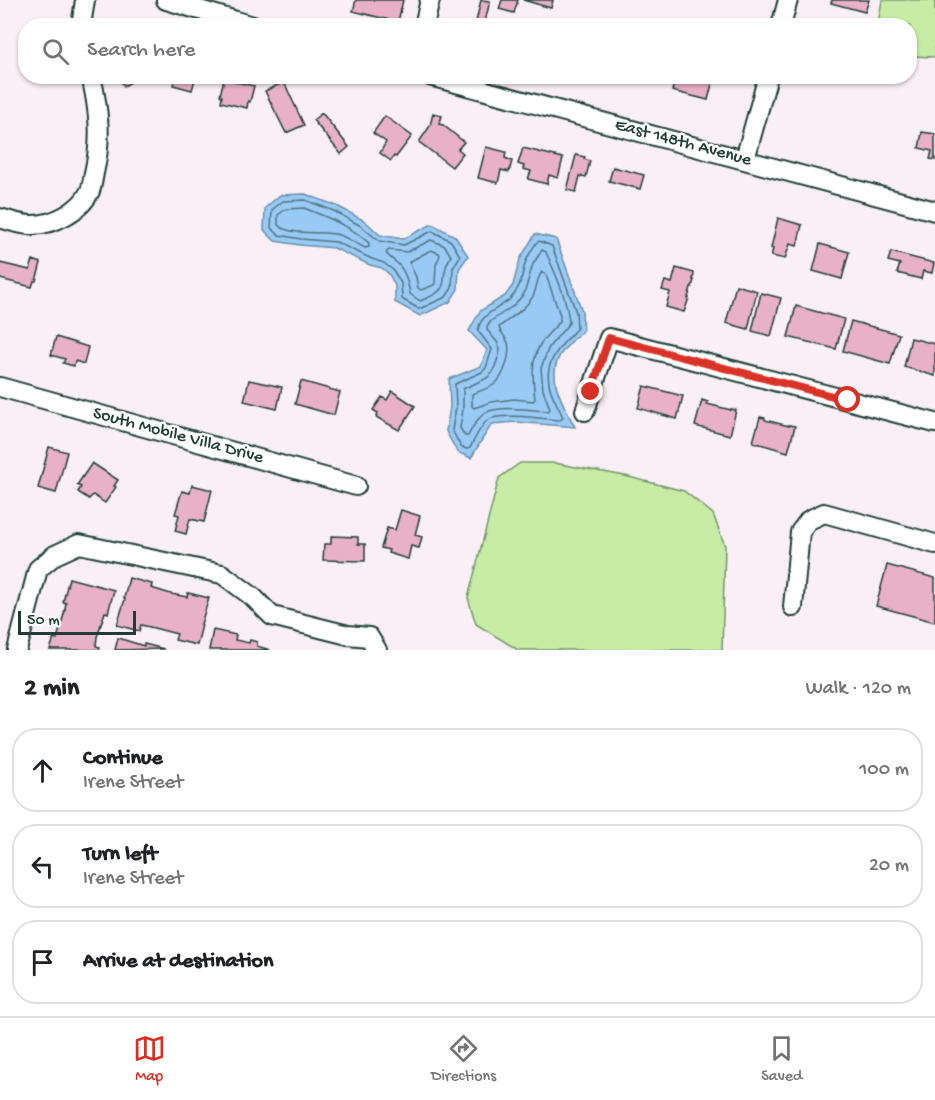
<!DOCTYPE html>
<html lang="en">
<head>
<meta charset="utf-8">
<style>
	:root { --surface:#fff; --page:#f6f6f6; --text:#202124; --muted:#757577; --line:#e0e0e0; --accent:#d93025 }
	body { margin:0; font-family:"Gochi Hand",sans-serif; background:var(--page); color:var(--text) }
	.scale { position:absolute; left:18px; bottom:15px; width:118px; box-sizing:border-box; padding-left:6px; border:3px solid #1f3d34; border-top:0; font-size:16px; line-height:21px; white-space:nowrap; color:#1f3d34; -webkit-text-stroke:4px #fff; paint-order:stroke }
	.stop { position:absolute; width:18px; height:18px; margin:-14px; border:4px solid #d93025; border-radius:50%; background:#fff }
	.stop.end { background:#d93025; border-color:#fff; box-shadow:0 2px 6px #0008 }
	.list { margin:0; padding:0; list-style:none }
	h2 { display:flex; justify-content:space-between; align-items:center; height:78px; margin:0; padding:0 24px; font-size:26px }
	h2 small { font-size:20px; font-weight:400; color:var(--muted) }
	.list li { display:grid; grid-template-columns:39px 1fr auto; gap:18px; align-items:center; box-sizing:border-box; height:84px; margin:0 12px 12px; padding:0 12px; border:2px solid var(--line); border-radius:24px }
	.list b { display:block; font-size:22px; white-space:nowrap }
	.list p { margin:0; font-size:20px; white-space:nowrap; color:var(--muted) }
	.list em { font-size:20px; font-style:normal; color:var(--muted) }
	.icon { flex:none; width:33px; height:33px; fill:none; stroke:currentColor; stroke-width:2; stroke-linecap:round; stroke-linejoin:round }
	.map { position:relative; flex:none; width:935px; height:650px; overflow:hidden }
	.search { position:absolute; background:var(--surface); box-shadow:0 2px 4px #0004; left:18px; right:18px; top:18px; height:66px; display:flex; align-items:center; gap:15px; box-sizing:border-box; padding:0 21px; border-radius:24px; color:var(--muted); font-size:22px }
	.sheet { height:366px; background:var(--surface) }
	nav { display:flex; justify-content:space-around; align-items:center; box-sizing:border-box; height:84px; border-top:2px solid var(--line); background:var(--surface); font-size:16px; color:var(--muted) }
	nav a { display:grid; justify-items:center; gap:3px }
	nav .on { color:var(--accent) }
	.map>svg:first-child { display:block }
	.green { fill:#c7eca5; stroke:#73946c; stroke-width:1.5 }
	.water { fill:#99c9f5; stroke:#6891a8; stroke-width:1.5 }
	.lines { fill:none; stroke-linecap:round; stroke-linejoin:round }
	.shore { stroke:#507581; stroke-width:1.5 }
	.building { fill:#e8b1c6; stroke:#1f3d34; stroke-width:1.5 }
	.minor-casing { stroke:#1f3d34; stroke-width:22 }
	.minor { stroke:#fff; stroke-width:18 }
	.route { stroke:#d93025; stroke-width:8 }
	.labels { text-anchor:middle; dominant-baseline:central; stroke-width:5; stroke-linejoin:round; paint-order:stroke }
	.street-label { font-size:18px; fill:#1f3d34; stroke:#fff }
</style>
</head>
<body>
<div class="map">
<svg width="935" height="650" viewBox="0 0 935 650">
	<rect width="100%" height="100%" fill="#faeff4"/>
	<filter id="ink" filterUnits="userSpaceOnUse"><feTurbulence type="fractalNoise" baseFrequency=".0167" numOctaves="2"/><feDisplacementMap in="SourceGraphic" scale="12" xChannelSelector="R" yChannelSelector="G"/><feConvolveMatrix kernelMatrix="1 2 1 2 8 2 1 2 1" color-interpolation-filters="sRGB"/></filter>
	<g filter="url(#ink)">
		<path class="green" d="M882,0H935V57L910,56V26L878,25Z
			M520,463H554L625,476L684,491L713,514L725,546L722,650H518L476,624L468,598L499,478Z"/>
		<path class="water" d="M305,194L337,206L365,221L380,235L403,239L432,224L455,236L468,256L459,269L458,289L450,302L420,316L395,302V286L389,274L382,268L370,265L334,248L300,245L275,241L264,230L265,208L280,195Z
			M535,234L556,239L582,311L583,330C576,337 566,346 560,355C546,379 564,405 575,427L515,422L492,424L483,438L471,458L457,452L446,431L450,407L449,379L481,366L487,350L469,331L480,311L505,296L513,285L520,259Z"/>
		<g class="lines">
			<path class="shore" d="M305,200L334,211L361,226L379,241L404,245L432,231L451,241L460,256L453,268L452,288L446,297L419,309L402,299L401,283L393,270L384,263L372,259L336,242L301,239L279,235L271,228L272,210L283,201Z
				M304,208C327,217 350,226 369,243V247L365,248C357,244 348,238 339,235C323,230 291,237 278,225V215L286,209Z
				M431,240L445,246L451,256C435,281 458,287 420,301L410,294C408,283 406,272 397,263C393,260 389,257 386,253L389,250L407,252Z
				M539,241L552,246L576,312L577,328C560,347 541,363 551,391C554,400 560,409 563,418L560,420C546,419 498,412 488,420C481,425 474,440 470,448L467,449L461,447L452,430L456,407L455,384L482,372L486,368L492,349L478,331C480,313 498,310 510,299C521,288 521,278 525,264C527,256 533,249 536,243Z
				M431,250L439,253L440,255L436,265L435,283L434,285L421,290L418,288L416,277L409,262Z
				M542,250L546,252C555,273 568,300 569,323L549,347L541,368L543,390L550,409L548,411C532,410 498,405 485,413C478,417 472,428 468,436H465L460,428L463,409V389L487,378L493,372L499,355L500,349L497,342L487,330V327L491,321L513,306L524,294L533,264Z
				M542,272L546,275L560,315V321C555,328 546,335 541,343C530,362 533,379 535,399L533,401L514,399L491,402L474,408L472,406V394C479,391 488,389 495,384C504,376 511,355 508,343C506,337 500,332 499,327C511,317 527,309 534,294C537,286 537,278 542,272Z"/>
		</g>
		<path class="building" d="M356,0H403L398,22L353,11Z
			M481,0L490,1L484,26H475Z
			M502,0H518L514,13L499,9Z
			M523,0H553L551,8Z
			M832,0H869L865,12L831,3Z
			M117,76H141L124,86Z
			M170,76H196L192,90L173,85L175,78Z
			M611,76H629L627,81Z
			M676,76H714L708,100L672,91Z
			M230,78L235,79V82L254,86L250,102L248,101L247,108L221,102L222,96L220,95L224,79L230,81Z
			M284,82L304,125L286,133L265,91Z
			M322,113L349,147L341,154L313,120Z
			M433,113L442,116L439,124L443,125L464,142L458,149L463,153L452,167L419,142L430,126Z
			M385,116L412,136L396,157L394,156L391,161L380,153L386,142L373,133Z
			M922,132L935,134V160L930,159L932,151L919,148Z
			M486,147L506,152L505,158L512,161L509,172L501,170L498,183L478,178Z
			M523,148L563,158L558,178L549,175L547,184L528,179L531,171L523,169L524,166L518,164Z
			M576,155L585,157L584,159L590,161L586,177L580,176L576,192L567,190Z
			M613,167L644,175L640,189L609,181Z
			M778,218L802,225L797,246L790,244L785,259L771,256L773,249L771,248Z
			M820,244L849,252L842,279L813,271Z
			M891,252L934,263L932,273L923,271L921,279L897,273L900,264L888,261Z
			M33,260L41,263L36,281H34L32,287L0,279V263L30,270Z
			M676,268L694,273L693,280H694L692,287H691L688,298H689L684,312L666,307L670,292L662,290L665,281L672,283Z
			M736,285L757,291L748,329L726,323Z
			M761,293L781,298L771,336L752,331Z
			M796,306L844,319L836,349L788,337Z
			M851,321L899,334L890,364L843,351Z
			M56,337L88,347L84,364L75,361L74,366L63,363L65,359L51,355Z
			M911,338L935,344V376L904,367Z
			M249,380L282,387L277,409L244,401Z
			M301,381L340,392L334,415L295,404Z
			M644,386L683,396L677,419L638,408Z
			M392,391L415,406L399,430L376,417L378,413L373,410L382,397L387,400Z
			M702,400L708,402L707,404L731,410V409L736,410L730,435L695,426Z
			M760,417L765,418V420L789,426V425L795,426L788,452L753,442Z
			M49,447L67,452L56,493L38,488Z
			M92,463L118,480L114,486L116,487L105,503L93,495L89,499L78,492L81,487L77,485Z
			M192,485L212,490L204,522L190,519L186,534L175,531L179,515L175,514L182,491L190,493Z
			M401,510L420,516L415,535L422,537L419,548L411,546L408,559L388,553L389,550L381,548L387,528L395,530Z
			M331,536L358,537V544H365V561L323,560L324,544H331Z
			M887,565L935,578V622L876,606Z
			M69,578L114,590L108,613L105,612L97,637L96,646L100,647L99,650H50L54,638L57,639L64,614L66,603L63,602Z
			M129,578L152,584L151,588L171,594L187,597L188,593L209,598L201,624L202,625L197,645L175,640L177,634L154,628L141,625L139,631L117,625L125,599L124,598Z
			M213,630L236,635L235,640L249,643L250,640L257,642V646L270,650H209Z
			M118,638L144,646V644L164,649L115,650Z"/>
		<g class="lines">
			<defs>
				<path id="minor" d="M166,0L253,26
					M81,26L85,0
					M424,26L430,0
					M781,26L788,0
					M430,76L935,211
					M745,159L768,76
					M0,218C10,221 21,225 32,225C53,225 81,211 90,191C92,186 93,178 94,173C102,139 99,110 91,76
					M0,387L356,486
					M585,411L609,338L935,423
					M793,607L800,532L809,520L824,513L835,516L935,544
					M17,650L38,569L55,555L79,544L222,574L253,597L272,616L348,635L369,637L377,650"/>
			</defs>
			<use href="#minor" class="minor-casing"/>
			<use href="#minor" class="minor"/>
		</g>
	</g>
	<g class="lines" filter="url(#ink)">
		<path class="route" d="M591,392L609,338L848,400"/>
	</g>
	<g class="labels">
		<g class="street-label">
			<text transform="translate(683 143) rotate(15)">East 148th Avenue</text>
			<text transform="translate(178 436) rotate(15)">South Mobile Villa Drive</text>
		</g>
	</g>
</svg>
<div class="scale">50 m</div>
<div class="stop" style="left:848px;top:400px"></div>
<div class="stop end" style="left:591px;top:392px"></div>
<div class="search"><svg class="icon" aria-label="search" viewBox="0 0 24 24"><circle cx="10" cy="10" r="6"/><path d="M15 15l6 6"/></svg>Search here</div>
</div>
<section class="sheet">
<h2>2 min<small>Walk · 120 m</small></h2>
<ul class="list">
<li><svg class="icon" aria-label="ahead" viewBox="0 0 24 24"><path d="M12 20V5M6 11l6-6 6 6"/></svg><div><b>Continue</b><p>Irene Street</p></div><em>100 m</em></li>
<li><svg class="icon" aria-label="left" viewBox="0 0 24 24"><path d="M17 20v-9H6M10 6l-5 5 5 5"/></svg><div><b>Turn left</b><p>Irene Street</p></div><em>20 m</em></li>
<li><svg class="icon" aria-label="arrive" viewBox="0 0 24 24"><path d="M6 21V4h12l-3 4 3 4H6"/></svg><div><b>Arrive at destination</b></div></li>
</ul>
</section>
<nav>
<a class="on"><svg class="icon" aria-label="map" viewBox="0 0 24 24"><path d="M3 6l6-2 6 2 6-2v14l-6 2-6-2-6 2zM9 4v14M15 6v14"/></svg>Map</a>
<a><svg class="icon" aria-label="directions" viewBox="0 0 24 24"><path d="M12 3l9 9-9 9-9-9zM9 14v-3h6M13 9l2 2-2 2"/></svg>Directions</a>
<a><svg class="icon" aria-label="saved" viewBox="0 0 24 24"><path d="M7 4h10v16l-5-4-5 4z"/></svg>Saved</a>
</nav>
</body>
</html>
